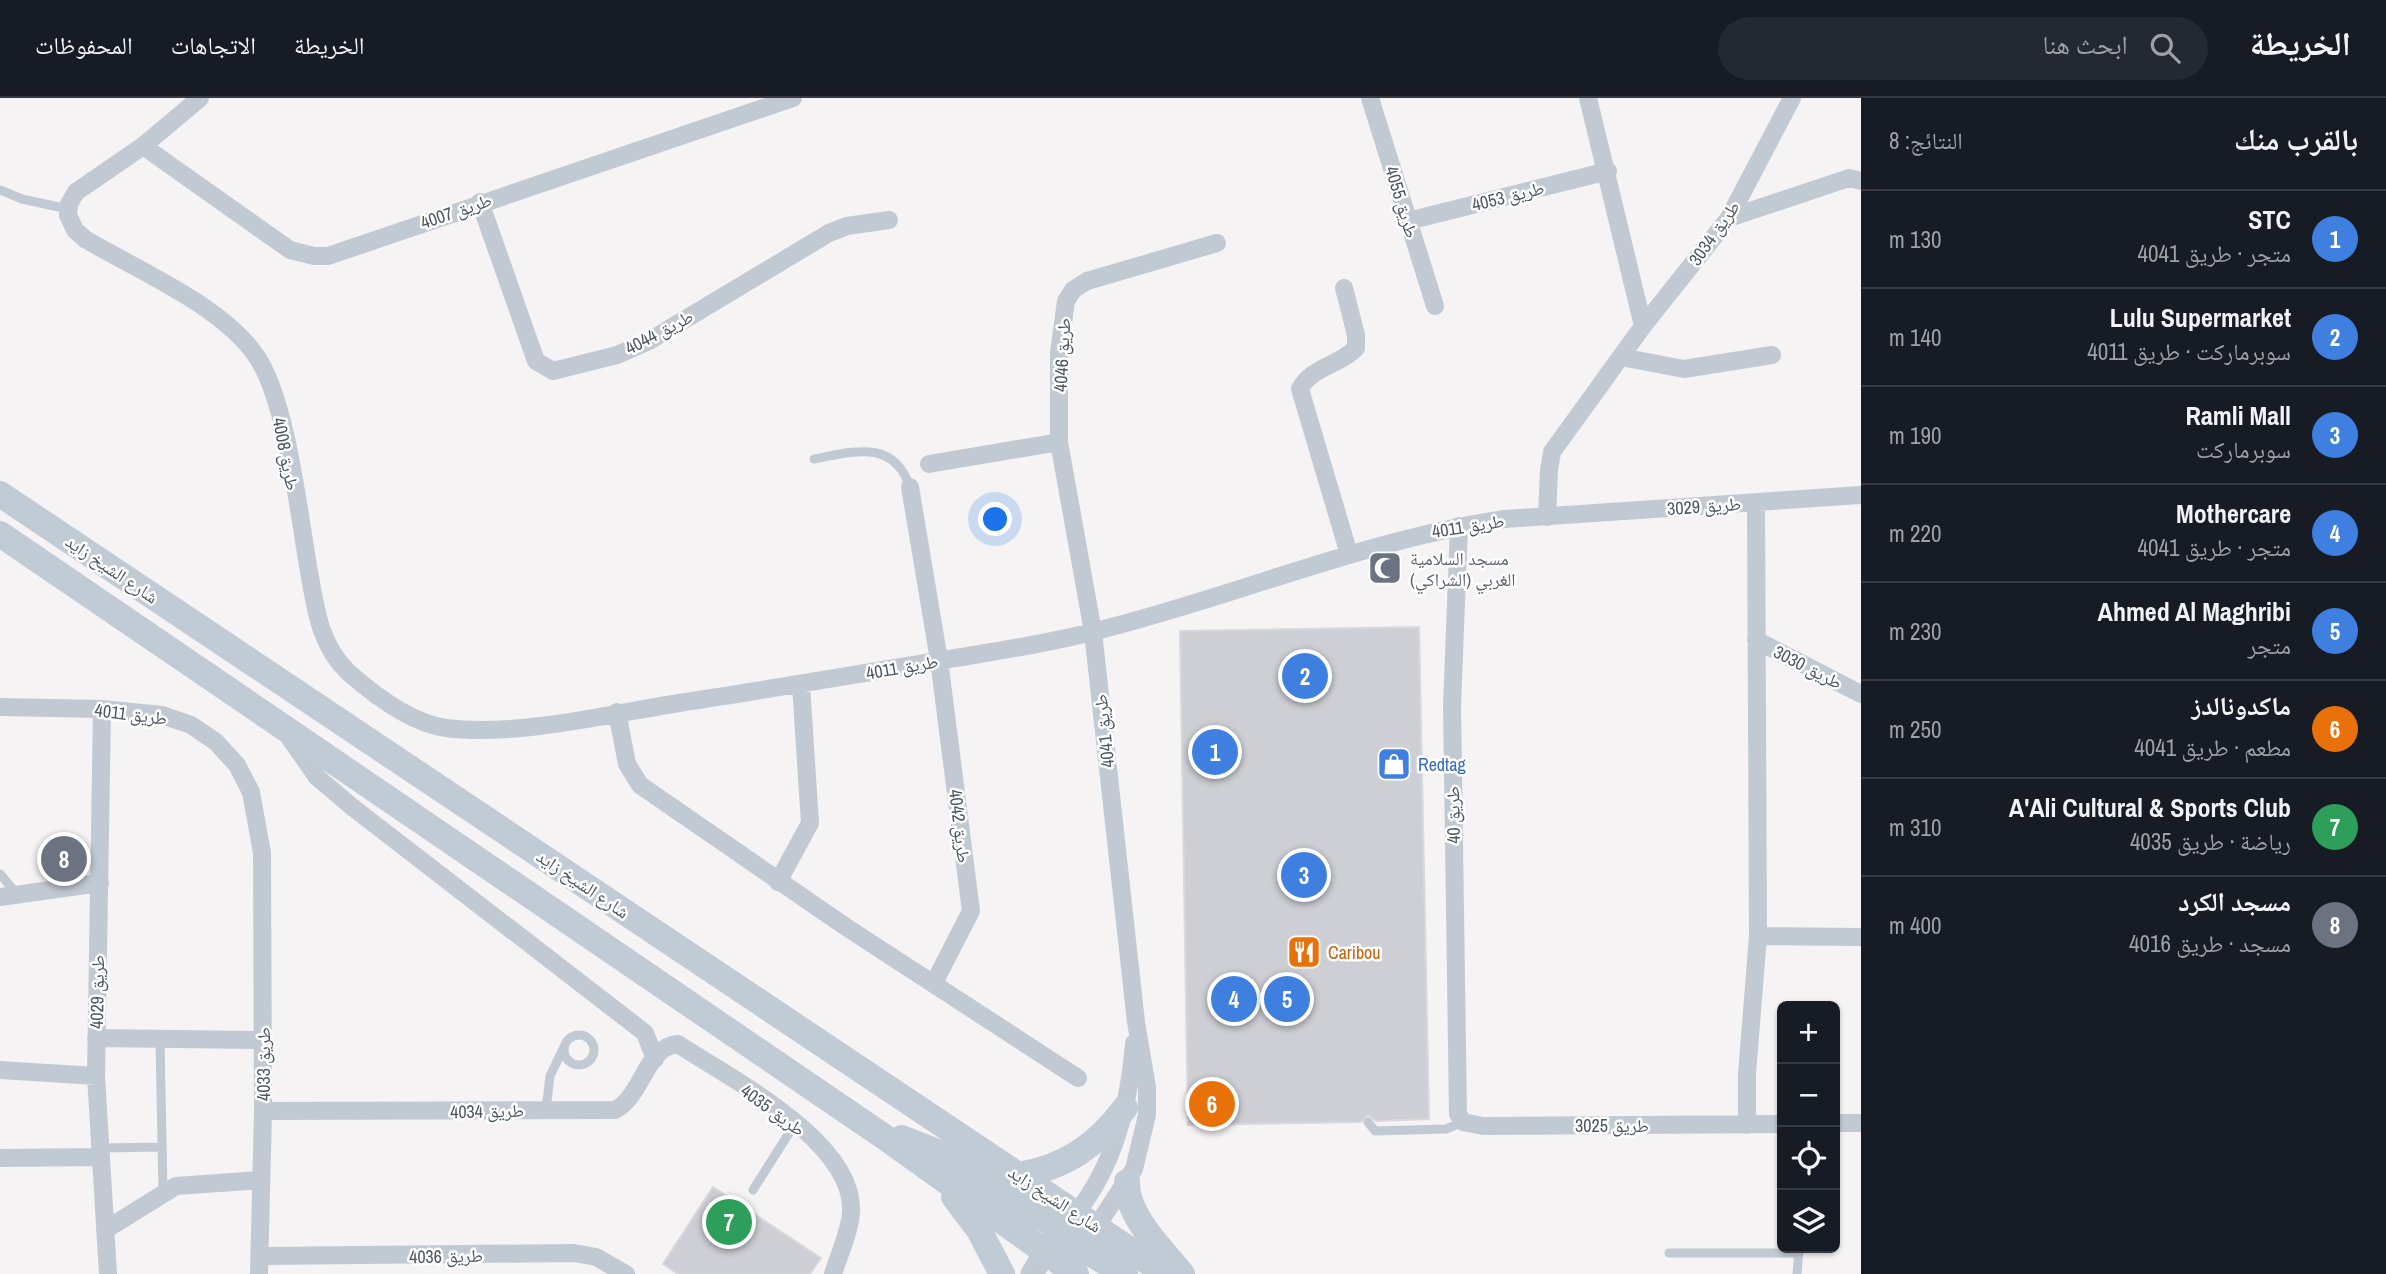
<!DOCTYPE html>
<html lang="ar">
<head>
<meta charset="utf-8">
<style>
	:root { --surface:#171b24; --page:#242831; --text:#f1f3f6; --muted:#9ea1a6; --line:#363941; --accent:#7c3aed }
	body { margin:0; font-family:"Archivo Narrow","Noto Naskh Arabic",sans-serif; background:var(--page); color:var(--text); direction:rtl }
	.controls { position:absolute; right:21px; bottom:21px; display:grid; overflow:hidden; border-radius:10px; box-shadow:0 2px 5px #0004 }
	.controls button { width:63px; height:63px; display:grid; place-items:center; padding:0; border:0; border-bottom:2px solid var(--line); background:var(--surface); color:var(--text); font:35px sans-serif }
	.you { position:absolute; left:996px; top:422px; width:24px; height:24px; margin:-18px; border:5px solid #fff; border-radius:50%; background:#1a73e8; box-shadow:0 0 0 10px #1a73e833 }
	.badge { display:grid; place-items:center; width:46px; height:46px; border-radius:50%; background:var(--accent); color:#fff; font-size:23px; font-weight:700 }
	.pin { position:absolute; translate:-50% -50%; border:4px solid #fff; box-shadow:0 2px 7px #0006 }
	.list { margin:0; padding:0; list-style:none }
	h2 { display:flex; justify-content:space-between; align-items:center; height:91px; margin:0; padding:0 28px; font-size:30px }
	h2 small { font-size:23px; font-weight:400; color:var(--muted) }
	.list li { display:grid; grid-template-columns:46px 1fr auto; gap:21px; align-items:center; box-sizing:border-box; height:98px; padding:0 28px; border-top:2px solid var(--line) }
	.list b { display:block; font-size:26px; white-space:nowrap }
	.list p { margin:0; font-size:23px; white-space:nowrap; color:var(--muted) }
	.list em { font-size:23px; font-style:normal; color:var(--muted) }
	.icon { flex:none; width:38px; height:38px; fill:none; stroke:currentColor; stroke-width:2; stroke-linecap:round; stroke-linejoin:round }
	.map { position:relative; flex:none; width:1861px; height:1176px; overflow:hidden; direction:ltr }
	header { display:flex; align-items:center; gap:42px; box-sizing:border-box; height:98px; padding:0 35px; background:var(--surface); border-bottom:2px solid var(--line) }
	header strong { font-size:33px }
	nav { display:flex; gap:38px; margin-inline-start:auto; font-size:24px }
	.search { width:490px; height:63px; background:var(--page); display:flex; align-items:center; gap:18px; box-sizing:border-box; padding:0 24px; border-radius:38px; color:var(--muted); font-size:26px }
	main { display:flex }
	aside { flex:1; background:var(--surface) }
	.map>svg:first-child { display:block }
	.building { fill:#cdcfd5; stroke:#d7d9de; stroke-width:2 }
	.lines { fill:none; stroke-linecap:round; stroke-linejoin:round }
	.service { stroke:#c1cad2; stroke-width:9 }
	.minor { stroke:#c1cad2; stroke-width:18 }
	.tertiary { stroke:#c1cad2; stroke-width:23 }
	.secondary { stroke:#c1cbd6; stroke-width:26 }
	.labels { text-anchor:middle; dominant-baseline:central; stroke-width:5; stroke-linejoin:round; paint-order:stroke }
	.street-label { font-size:18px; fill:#4a5661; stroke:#fff }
	.worship-label { font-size:18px; fill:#5b616d; stroke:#fff; text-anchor:start }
	.shop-label { font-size:18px; fill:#366cbe; stroke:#fff; text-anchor:start }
	.food-label { font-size:18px; fill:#c56008; stroke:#fff; text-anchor:start }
</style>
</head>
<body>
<header>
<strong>الخريطة</strong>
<div class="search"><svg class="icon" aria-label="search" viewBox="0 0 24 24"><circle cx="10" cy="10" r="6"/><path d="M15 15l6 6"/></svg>ابحث هنا</div>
<nav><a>الخريطة</a><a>الاتجاهات</a><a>المحفوظات</a></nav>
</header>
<main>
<aside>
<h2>بالقرب منك<small>النتائج: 8</small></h2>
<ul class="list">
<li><span class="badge" style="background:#3f7fe0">1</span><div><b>STC</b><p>متجر · طريق 4041</p></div><em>130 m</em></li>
<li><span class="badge" style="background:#3f7fe0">2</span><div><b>Lulu Supermarket</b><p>سوبرماركت · طريق 4011</p></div><em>140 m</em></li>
<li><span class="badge" style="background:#3f7fe0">3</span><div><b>Ramli Mall</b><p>سوبرماركت</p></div><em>190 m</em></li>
<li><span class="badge" style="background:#3f7fe0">4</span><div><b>Mothercare</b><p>متجر · طريق 4041</p></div><em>220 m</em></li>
<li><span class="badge" style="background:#3f7fe0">5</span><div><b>Ahmed Al Maghribi</b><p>متجر</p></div><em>230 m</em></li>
<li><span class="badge" style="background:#e8710a">6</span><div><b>ماكدونالدز</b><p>مطعم · طريق 4041</p></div><em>250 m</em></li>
<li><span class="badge" style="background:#2e9e5b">7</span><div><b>A'Ali Cultural &amp; Sports Club</b><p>رياضة · طريق 4035</p></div><em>310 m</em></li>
<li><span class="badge" style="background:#6b7280">8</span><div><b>مسجد الكرد</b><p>مسجد · طريق 4016</p></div><em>400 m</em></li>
</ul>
</aside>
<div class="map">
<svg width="1861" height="1176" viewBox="0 0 1861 1176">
	<rect width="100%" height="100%" fill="#f5f3f3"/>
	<path class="building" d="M1419,529L1429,1021L1376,1023L1368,1017L1361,1024L1188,1027L1180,533Z
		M713,1089L821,1160L810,1176H678L663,1166Z"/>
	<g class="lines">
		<path class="service" d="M0,92L22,101L68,111
			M814,361C853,354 893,340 910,389
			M0,776L17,796
			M564 952a15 15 0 1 1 30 0a15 15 0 1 1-30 0Z
			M160,941L163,1095
			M546,1012L550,978L564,949
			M1368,1024L1375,1033L1446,1031L1463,1024
			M100,1050L162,1049
			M753,1092L796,1024
			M1669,1155H1799
			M1797,1176L1799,1151"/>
		<path class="minor" d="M200,0L143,48L76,94L69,106L68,117L75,132L85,141C137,172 223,208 257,259C288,306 299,420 310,479C316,514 321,548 348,574C374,597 410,625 446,630C516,639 609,616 679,605C766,592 852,577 938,563C990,554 1042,547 1092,534C1231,500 1363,442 1505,421L1861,397
			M1370,0L1435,208
			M1588,0L1643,228
			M143,48L290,152L314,158H328L793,0
			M480,104L536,263L553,273L617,257L649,243L829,135L847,128L889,122
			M1729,120L1849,80L1861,83
			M1408,123L1608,73
			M1344,190L1356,237V250C1339,268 1312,268 1300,291L1349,456
			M1621,259L1684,271L1772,257
			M929,366L1059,344
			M910,389L939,562L971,813L934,885
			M1547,419L1549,372L1552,354L1643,228L1729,120L1792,0
			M1459,428L1452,608L1458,1016L1463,1024L1483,1028L1782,1026
			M1756,542L1861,596
			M0,609L102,611L162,617L191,627L216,644L237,667L251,694L262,755L263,1013L259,1176
			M102,611L96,978L108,1176
			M617,614L627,666L640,687L846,829L1078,980
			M289,639L317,679L351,708L645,935L655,961
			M778,784L810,725L801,587
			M0,799L100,785
			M1758,838L1861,839
			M96,940L263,942
			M0,972L96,978
			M263,1013L615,1012C642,999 646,948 678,946C729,980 855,1043 851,1114C850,1133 839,1157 833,1176
			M1835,1025H1861
			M1747,1027V976L1758,838L1756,404
			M0,1060L100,1059
			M1077,1114C1115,1066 1129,1006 1134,945
			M1097,1128L1134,1071L1147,1017V989L1136,924L1093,534L1059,344V255L1066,203L1073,192L1087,183L1217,145
			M105,1132L176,1088L261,1082
			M261,1158L574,1155L596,1159L626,1176"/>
		<path class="tertiary" d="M1032,1176L1054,1140"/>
		<path class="secondary" d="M0,396L1166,1176
			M0,436L883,1038L1076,1176
			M902,1040L935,1053L1060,1131L1079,1133L1097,1128
			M1018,1077C1065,1070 1097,1047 1125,1010
			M1127,1084C1126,1118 1162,1151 1182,1176
			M954,1099L979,1132L1002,1176
			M1053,1150L1075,1146L1125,1176"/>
	</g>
	<defs>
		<symbol id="mosque-square" viewBox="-11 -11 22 22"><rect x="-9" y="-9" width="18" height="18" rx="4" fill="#6b7280" stroke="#fff"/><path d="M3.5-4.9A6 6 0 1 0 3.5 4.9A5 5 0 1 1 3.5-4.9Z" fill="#fff"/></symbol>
		<symbol id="shop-square" viewBox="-11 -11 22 22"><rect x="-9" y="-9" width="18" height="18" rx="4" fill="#3f7fe0" stroke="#fff"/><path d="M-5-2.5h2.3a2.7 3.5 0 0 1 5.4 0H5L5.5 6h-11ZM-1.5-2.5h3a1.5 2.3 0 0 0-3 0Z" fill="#fff"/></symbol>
		<symbol id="restaurant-square" viewBox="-11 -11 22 22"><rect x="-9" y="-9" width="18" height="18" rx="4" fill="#e8710a" stroke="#fff"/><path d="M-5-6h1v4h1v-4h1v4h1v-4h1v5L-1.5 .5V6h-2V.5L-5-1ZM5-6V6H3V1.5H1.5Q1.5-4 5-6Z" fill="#fff"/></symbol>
	</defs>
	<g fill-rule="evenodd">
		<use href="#mosque-square" x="1366" y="451" width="38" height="38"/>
		<use href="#shop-square" x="1375" y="647" width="38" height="38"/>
		<use href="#restaurant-square" x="1285" y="835" width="38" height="38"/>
	</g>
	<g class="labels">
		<g class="street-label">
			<text transform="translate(1508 98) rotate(-14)">طريق 4053</text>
			<text transform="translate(1402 104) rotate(73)">طريق 4055</text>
			<text transform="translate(456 113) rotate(-19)">طريق 4007</text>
			<text transform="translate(1714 135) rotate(-55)">طريق 3034</text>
			<text transform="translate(659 234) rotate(-28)">طريق 4044</text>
			<text transform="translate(1062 257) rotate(-87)">طريق 4046</text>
			<text transform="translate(286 356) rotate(79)">طريق 4008</text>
			<text transform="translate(1704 408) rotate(-4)">طريق 3029</text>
			<text transform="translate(1468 428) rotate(-9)">طريق 4011</text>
			<text transform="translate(112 471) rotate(34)">شارع الشيخ زايد</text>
			<text transform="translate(902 569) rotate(-10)">طريق 4011</text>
			<text transform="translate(1808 569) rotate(27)">طريق 3030</text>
			<text transform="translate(131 616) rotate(7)">طريق 4011</text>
			<text transform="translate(1104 633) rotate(-96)">طريق 4041</text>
			<text transform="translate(1453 717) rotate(-91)">طريق 40</text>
			<text transform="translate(960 728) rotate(83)">طريق 4042</text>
			<text transform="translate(583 786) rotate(34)">شارع الشيخ زايد</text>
			<text transform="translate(97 894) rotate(-89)">طريق 4029</text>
			<text transform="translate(263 966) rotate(-90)">طريق 4033</text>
			<text transform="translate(773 1012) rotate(36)">طريق 4035</text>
			<text transform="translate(487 1013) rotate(-1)">طريق 4034</text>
			<text x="1612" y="1027">طريق 3025</text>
			<text transform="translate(1055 1101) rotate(33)">شارع الشيخ زايد</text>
			<text transform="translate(446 1158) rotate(-1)">طريق 4036</text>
		</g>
		<g class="worship-label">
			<text x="1410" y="460">مسجد السلامية<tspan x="1410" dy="21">الغربي (الشراكي)</tspan></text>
		</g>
		<g class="shop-label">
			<text x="1418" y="666">Redtag</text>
		</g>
		<g class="food-label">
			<text x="1328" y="854">Caribou</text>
		</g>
	</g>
</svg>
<div class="controls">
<button>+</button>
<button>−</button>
<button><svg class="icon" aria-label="locate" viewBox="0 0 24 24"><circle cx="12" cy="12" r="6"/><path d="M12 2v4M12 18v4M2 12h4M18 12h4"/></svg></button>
<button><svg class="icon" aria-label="layers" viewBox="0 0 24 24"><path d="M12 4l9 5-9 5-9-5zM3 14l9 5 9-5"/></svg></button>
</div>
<div class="you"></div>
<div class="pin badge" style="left:1215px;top:654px;background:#3f7fe0">1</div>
<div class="pin badge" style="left:1305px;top:578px;background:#3f7fe0">2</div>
<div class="pin badge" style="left:1304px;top:777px;background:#3f7fe0">3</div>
<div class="pin badge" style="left:1234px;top:901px;background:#3f7fe0">4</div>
<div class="pin badge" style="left:1287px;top:901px;background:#3f7fe0">5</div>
<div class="pin badge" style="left:1212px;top:1006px;background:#e8710a">6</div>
<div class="pin badge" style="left:729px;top:1124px;background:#2e9e5b">7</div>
<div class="pin badge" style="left:64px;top:761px;background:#6b7280">8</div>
</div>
</main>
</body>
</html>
